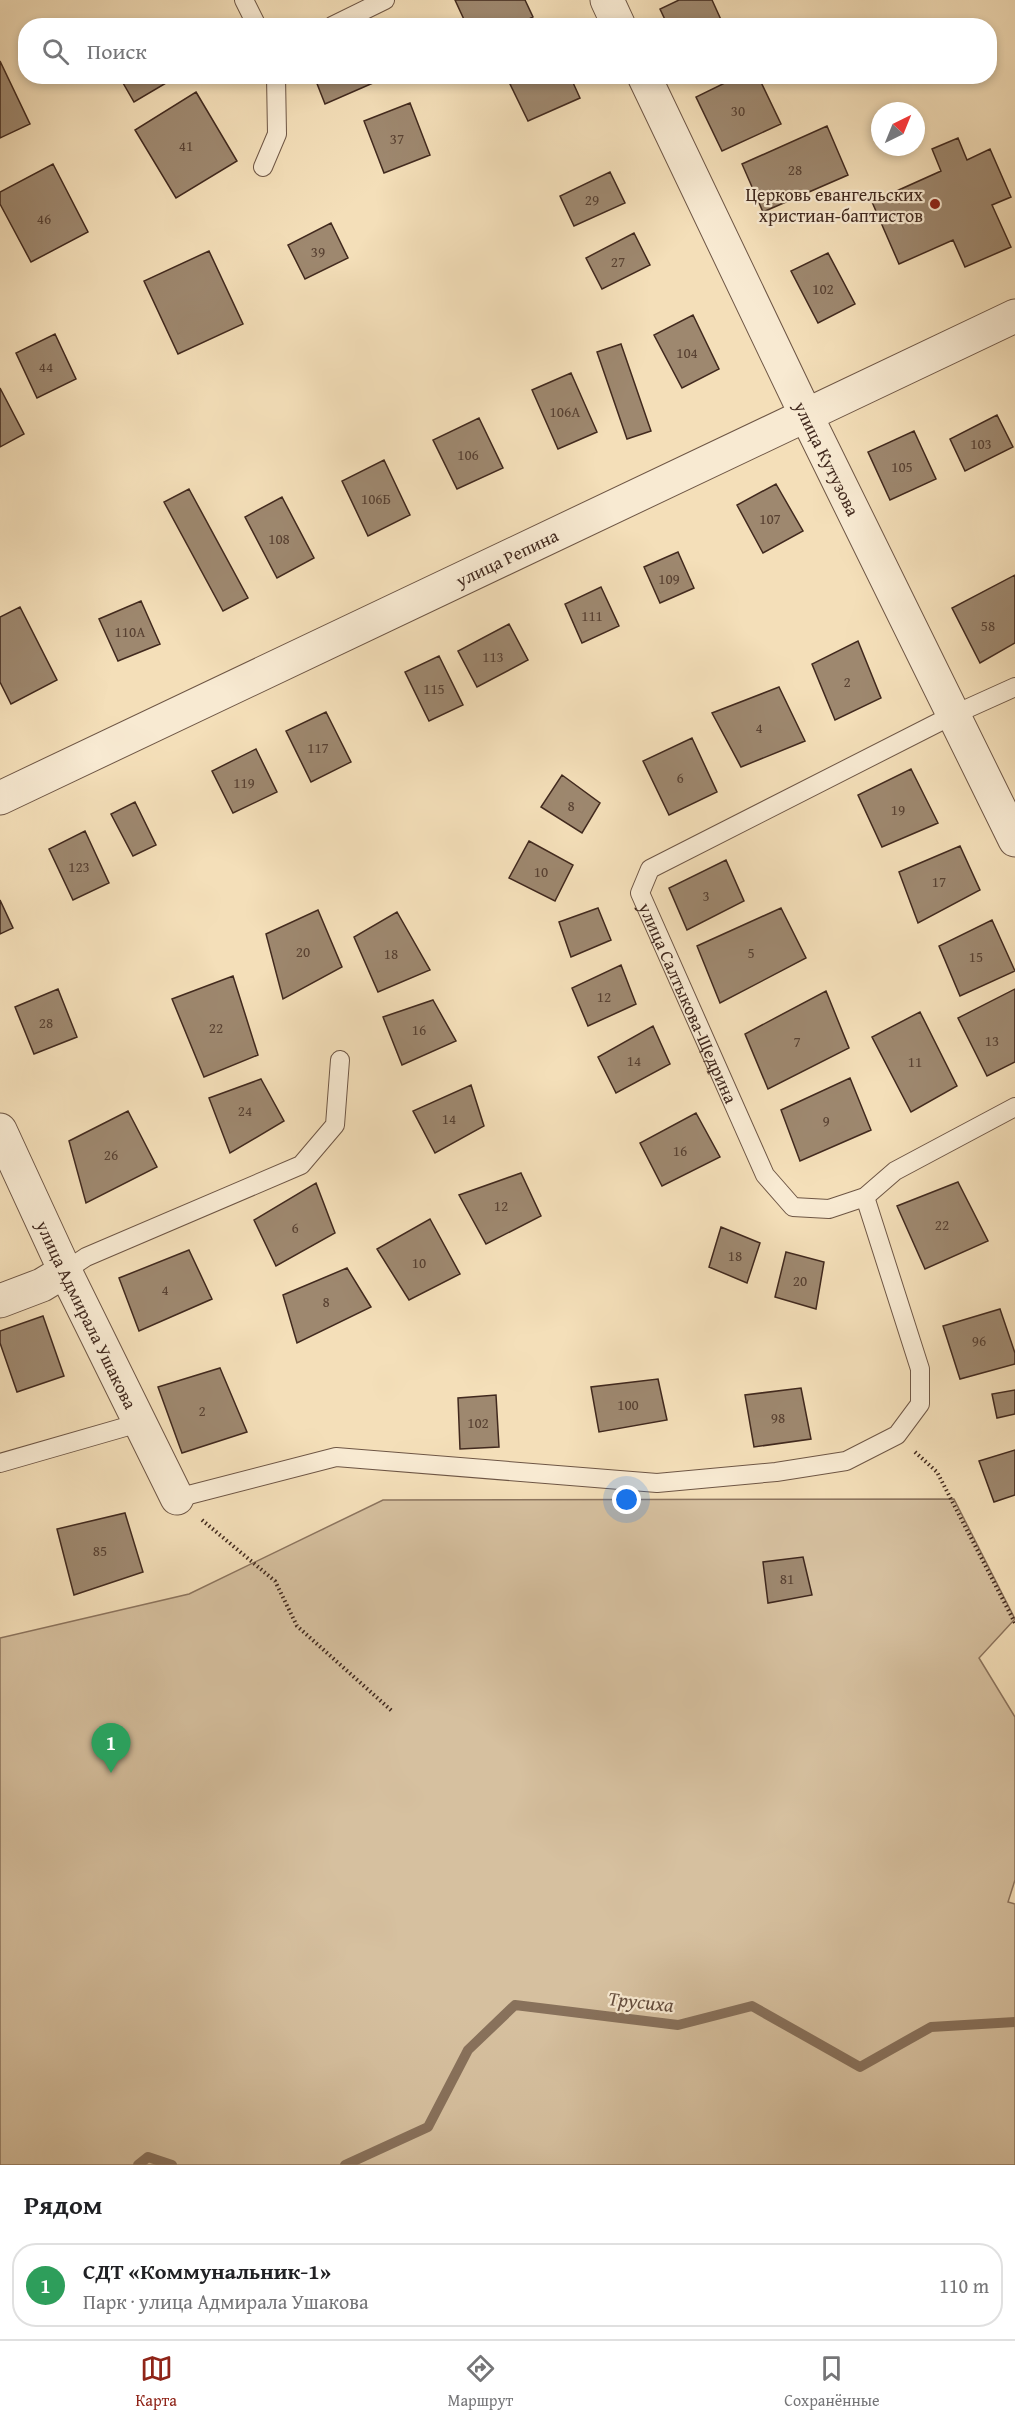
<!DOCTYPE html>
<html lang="ru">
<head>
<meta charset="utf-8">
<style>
	:root { --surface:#fff; --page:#f2f2f2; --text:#202124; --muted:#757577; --line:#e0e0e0; --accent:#8f2418 }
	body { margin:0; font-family:"Gentium Book Plus",serif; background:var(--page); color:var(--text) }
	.compass { position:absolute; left:871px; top:102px; width:54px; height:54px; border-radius:50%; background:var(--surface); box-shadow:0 3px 9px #0003; rotate:43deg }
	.you { position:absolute; left:627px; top:1500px; width:21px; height:21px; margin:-15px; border:4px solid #fff; border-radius:50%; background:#1a73e8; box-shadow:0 0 0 9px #1a73e833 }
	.badge { display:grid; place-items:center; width:39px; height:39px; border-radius:50%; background:var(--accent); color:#fff; font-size:20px; font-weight:700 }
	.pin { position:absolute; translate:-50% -50px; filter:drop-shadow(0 2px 3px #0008) }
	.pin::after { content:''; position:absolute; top:32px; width:21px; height:18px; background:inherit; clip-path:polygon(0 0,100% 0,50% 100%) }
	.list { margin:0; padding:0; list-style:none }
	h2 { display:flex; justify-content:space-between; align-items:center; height:78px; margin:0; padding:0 24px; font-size:26px }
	h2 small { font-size:20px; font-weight:400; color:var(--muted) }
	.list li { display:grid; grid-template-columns:39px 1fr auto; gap:18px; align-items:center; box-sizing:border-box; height:84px; margin:0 12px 12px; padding:0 12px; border:2px solid var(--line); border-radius:24px }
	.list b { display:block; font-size:22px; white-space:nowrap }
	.list p { margin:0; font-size:20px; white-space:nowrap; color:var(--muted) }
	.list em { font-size:20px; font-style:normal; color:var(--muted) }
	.icon { flex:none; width:33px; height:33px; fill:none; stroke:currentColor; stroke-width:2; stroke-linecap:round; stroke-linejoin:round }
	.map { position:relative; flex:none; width:1015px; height:2165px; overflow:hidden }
	.search { position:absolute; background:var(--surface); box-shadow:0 3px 9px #0003; left:18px; right:18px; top:18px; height:66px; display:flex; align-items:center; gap:15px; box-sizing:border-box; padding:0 21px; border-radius:24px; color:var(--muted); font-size:22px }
	.sheet { height:174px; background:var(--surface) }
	nav { display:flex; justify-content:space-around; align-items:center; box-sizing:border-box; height:84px; border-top:2px solid var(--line); background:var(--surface); font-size:16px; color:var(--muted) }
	nav a { display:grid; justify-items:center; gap:3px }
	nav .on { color:var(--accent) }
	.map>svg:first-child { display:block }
	.green { fill:#d6c09f; stroke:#8c745e; stroke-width:1.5 }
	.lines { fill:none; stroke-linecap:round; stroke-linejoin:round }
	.stream { stroke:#88715b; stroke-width:10 }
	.building { fill:#9e886f; stroke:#41291e; stroke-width:1.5 }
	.lane-casing { stroke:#6e5645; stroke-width:20 }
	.street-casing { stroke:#6e5645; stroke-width:35 }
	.path { stroke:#41291e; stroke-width:4; stroke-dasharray:1.5 3; stroke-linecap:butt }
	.lane { stroke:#f8ead2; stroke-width:18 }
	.street { stroke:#f8ead2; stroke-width:33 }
	.poi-dot { fill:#8f2418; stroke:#f8ead2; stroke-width:2 }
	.labels { text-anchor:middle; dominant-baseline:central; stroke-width:4.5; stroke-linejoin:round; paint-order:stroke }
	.number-label { font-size:15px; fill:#584132 }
	.poi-label { font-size:18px; fill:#41291e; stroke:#f8ead2; text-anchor:end }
	.street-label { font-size:18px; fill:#41291e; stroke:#f8ead2 }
	.water-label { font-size:20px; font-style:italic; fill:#644d3d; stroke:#f8ead2 }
</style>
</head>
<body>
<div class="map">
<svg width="1015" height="2165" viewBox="0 0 1015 2165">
	<rect width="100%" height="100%" fill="#f4dfb9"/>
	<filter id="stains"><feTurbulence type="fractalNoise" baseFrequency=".00333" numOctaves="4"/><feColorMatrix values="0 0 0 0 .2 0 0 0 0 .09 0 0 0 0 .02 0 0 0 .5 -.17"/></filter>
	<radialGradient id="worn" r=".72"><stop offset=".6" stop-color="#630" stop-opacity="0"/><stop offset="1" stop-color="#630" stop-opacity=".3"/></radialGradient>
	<path class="green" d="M954,1499L1015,1619L979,1658L1015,1717V1880L1008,1902L1015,1904V2165H0V1638L189,1594L383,1500Z"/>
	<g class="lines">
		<path class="stream" d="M138,2165L148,2157L172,2165
			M345,2165L428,2127L468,2050L515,2005L678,2025L752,2006L860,2067L931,2027L1015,2022"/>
	</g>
	<path class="building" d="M455,0H525L533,17L515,26H467Z
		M679,0H712L722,22L715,26H668L660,9Z
		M0,61L30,124L0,138Z
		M119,76H178L134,102Z
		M314,76H389L325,104Z
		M526,76H570L580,98L528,121L510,84Z
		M739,76H758L781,124L722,151L696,97Z
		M196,92L237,161L176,198L135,130Z
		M410,103L430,155L384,173L364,121Z
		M827,126L848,175L763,212L742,164Z
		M958,138L967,160L990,149L1011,197L992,205L1011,247L965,267L953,240L899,264L872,202L941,171L932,149Z
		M53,164L88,232L31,262L0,204V192Z
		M610,172L625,203L574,226L560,196Z
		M331,223L348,258L305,279L288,245Z
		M634,233L650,265L602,289L586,258Z
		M209,251L243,324L178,354L144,281Z
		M828,253L855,304L818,323L791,271Z
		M693,315L719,369L682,388L654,335Z
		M55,334L76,379L37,398L16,353Z
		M621,344L651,431L627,439L597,352Z
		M571,373L597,432L558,449L532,390Z
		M0,388L24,434L0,447Z
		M997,415L1013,447L965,471L950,439Z
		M479,418L503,468L457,489L433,440Z
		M914,431L936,479L890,500L868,452Z
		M384,460L410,515L368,536L342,481Z
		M776,484L803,531L763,553L737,505Z
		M189,489L248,598L223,611L164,502Z
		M282,497L314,558L277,578L245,517Z
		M678,552L694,588L660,603L644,567Z
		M1015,575V643L980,663L952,608Z
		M601,587L619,626L582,643L565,604Z
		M141,601L160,644L118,661L99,619Z
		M20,607L57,680L11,704L0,682V617Z
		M509,624L528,660L477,687L458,651Z
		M858,641L881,698L835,720L812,664Z
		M439,656L463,705L429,721L405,672Z
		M779,687L805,741L741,767L712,713Z
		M326,712L351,762L311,782L286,731Z
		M692,738L717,792L669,815L643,761Z
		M256,749L277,792L233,813L212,771Z
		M911,769L938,823L882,847L858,795Z
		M562,775L600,803L582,833L541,807Z
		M135,802L156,845L133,856L111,814Z
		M85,831L109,883L73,900L49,849Z
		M529,841L573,865L555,901L509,878Z
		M960,846L980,890L918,923L899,872Z
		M726,860L744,901L687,930L669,888Z
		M0,900L13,928L0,934Z
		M598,908L611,940L571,957L559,922Z
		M781,908L806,958L720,1003L697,946Z
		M318,910L342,967L283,999L266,934Z
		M397,912L430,970L378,992L354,937Z
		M992,920L1015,971L960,996L939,946Z
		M621,965L636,1004L588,1026L572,988Z
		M233,976L258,1055L204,1077L172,999Z
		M58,989L77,1037L34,1054L15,1007Z
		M1015,989V1062L987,1076L958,1018Z
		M826,991L849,1048L768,1089L745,1034Z
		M433,1000L456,1041L402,1065L383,1017Z
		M920,1012L957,1086L911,1112L872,1037Z
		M653,1026L670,1064L616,1093L598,1057Z
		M850,1078L871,1130L800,1161L781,1110Z
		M261,1079L284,1121L230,1153L209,1098Z
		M471,1085L484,1126L435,1153L413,1111Z
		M128,1111L157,1167L86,1203L69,1141Z
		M696,1113L720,1157L662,1186L640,1143Z
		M521,1173L541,1216L486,1244L459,1195Z
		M958,1182L988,1241L925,1269L897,1206Z
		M316,1183L335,1233L276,1266L254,1220Z
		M430,1219L460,1274L409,1300L377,1249Z
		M721,1227L760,1243L747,1283L709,1267Z
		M189,1250L212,1299L139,1331L119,1278Z
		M786,1252L824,1262L816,1309L775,1297Z
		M347,1268L371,1307L297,1343L283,1295Z
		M1000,1309L1015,1353V1364L960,1379L943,1326Z
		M43,1316L64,1376L17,1392L0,1343V1331Z
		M220,1368L247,1432L182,1453L158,1387Z
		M658,1379L667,1420L599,1432L591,1387Z
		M801,1388L811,1439L754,1447L745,1395Z
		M1015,1390V1414L997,1418L992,1394Z
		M496,1395L499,1447L460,1449L458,1398Z
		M1015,1450V1495L994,1502L979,1461Z
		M125,1513L143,1572L74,1595L57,1529Z
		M803,1557L812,1595L768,1603L763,1562Z"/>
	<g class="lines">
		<defs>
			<g id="lane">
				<path d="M244,0L257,26"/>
				<path d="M332,26L385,0"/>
				<path d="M263,167L277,134L276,76"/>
				<path id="s1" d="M1015,687L953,715L650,869L640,893L765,1175L793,1207L829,1209L865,1197L895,1171L1015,1107"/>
				<path d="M65,1271L86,1257L301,1165L335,1125L340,1060"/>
				<path d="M0,1463L139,1423"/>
				<path d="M177,1498L336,1457L657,1483L776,1472L846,1461L897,1435L920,1404V1369L865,1197"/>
			</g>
			<g id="street">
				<path d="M607,0L619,26"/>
				<path id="s2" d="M644,76L806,415L1015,840"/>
				<path id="s3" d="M0,798L1015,316"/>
				<path id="s4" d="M0,1130L65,1271L177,1498"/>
				<path d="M0,1301L42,1285L65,1271"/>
			</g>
		</defs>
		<use href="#lane" class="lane-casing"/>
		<use href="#street" class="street-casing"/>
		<path class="path" d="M915,1452L937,1472L1015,1623
			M202,1520L275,1581L297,1626L392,1711"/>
		<use href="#lane" class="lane"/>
		<use href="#street" class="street"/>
	</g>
	<circle class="poi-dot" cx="935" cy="204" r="6"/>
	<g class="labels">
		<g class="number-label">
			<text x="738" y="110">30</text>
			<text x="397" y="138">37</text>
			<text x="186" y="145">41</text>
			<text x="795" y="169">28</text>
			<text x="592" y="199">29</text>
			<text x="44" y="218">46</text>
			<text x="318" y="251">39</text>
			<text x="618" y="261">27</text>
			<text x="823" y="288">102</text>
			<text x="687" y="352">104</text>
			<text x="46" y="366">44</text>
			<text x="565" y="411">106А</text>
			<text x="981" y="443">103</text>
			<text x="468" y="454">106</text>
			<text x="902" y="466">105</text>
			<text x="376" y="498">106Б</text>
			<text x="770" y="518">107</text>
			<text x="279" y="538">108</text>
			<text x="669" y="578">109</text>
			<text x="592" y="615">111</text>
			<text x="988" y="625">58</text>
			<text x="130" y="631">110А</text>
			<text x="493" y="656">113</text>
			<text x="847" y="681">2</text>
			<text x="434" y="688">115</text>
			<text x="759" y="727">4</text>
			<text x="318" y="747">117</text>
			<text x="680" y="777">6</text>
			<text x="244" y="782">119</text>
			<text x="571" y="805">8</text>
			<text x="898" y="809">19</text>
			<text x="79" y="866">123</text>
			<text x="541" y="871">10</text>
			<text x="939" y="881">17</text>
			<text x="706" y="895">3</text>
			<text x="303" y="951">20</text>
			<text x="751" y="952">5</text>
			<text x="391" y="953">18</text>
			<text x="976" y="956">15</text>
			<text x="604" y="996">12</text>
			<text x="46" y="1022">28</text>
			<text x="216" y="1027">22</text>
			<text x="419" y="1029">16</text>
			<text x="992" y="1040">13</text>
			<text x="797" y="1041">7</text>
			<text x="634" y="1060">14</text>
			<text x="915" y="1061">11</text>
			<text x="245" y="1110">24</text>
			<text x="449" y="1118">14</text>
			<text x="826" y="1120">9</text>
			<text x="680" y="1150">16</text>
			<text x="111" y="1154">26</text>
			<text x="501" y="1205">12</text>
			<text x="942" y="1224">22</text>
			<text x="295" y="1227">6</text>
			<text x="735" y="1255">18</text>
			<text x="419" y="1262">10</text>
			<text x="800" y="1280">20</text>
			<text x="165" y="1289">4</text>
			<text x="326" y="1301">8</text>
			<text x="979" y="1340">96</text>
			<text x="628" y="1404">100</text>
			<text x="202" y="1410">2</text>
			<text x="778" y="1417">98</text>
			<text x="478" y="1422">102</text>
			<text x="100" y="1550">85</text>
			<text x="787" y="1578">81</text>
		</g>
		<g class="poi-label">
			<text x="923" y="194">Церковь евангельских<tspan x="923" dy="21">христиан-баптистов</tspan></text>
		</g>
		<g class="street-label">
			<text stroke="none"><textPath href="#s2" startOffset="424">улица Кутузова</textPath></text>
			<text stroke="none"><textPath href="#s3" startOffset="561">улица Репина</textPath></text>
			<text stroke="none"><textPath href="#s1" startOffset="554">улица Салтыкова-Щедрина</textPath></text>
			<text stroke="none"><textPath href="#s4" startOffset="204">улица Адмирала Ушакова</textPath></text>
		</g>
		<g class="water-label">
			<text transform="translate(641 2001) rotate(6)">Трусиха</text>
		</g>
	</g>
	<rect width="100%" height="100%" filter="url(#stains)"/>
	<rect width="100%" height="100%" fill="url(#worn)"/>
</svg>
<svg class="compass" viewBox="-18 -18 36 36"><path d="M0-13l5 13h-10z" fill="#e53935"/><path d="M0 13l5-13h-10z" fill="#757577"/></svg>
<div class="you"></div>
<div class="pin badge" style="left:111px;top:1773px;background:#2e9e5b">1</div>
<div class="search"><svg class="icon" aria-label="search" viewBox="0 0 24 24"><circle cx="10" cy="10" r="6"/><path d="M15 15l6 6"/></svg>Поиск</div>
</div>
<section class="sheet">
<h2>Рядом<small></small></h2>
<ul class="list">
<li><span class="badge" style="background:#2e9e5b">1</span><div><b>СДТ «Коммунальник-1»</b><p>Парк · улица Адмирала Ушакова</p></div><em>110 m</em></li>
</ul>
</section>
<nav>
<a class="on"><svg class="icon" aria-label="map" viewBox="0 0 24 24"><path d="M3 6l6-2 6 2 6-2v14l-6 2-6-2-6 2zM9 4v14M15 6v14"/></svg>Карта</a>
<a><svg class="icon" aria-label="directions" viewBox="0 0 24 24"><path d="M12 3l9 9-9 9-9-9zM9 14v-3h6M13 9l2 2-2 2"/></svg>Маршрут</a>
<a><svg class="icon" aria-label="saved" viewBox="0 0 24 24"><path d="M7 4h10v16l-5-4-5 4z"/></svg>Сохранённые</a>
</nav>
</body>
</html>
